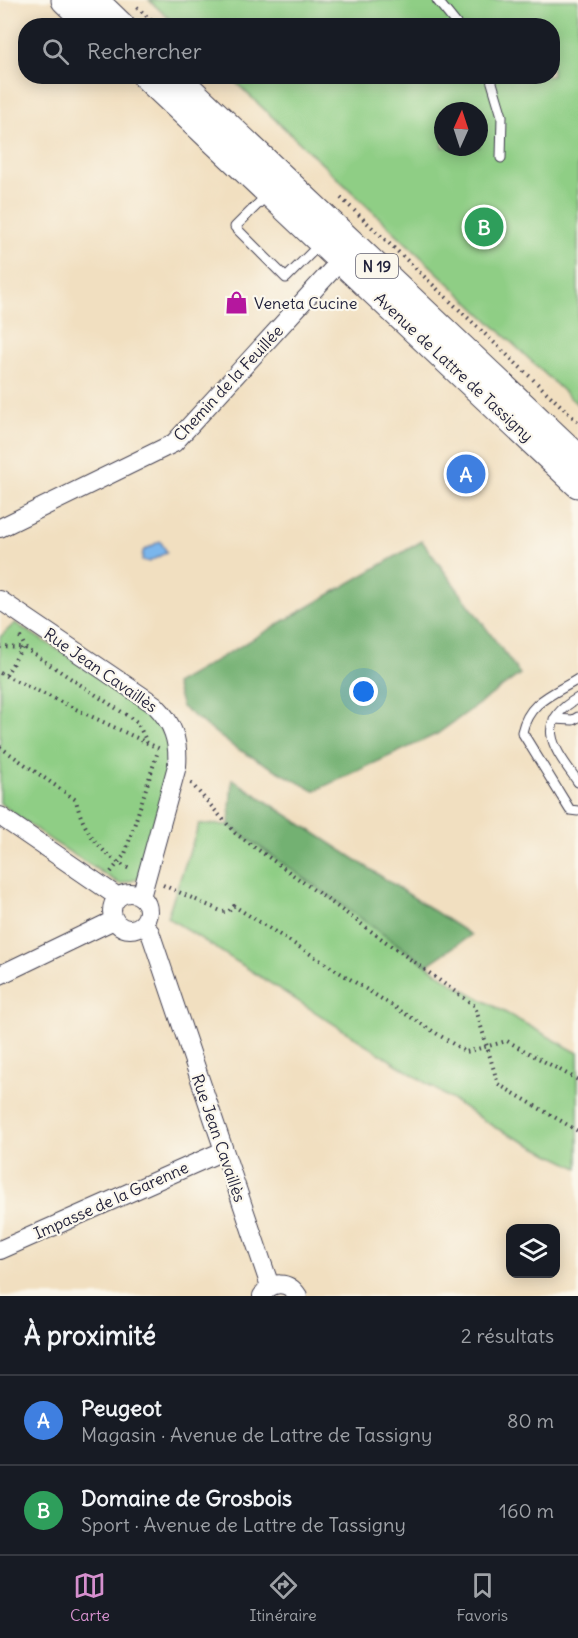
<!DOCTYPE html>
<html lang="fr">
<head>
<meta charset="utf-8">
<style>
	:root { --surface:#171b24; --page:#20242c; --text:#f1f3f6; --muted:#9ea1a6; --line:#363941; --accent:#d690ce }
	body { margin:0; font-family:Delius,sans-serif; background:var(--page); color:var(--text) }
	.controls { position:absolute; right:18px; bottom:18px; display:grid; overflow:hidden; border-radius:12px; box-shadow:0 3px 15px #0003 }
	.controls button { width:54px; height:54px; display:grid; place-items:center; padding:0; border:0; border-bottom:2px solid var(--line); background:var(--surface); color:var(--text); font:30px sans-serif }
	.compass { position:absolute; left:434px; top:102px; width:54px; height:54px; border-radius:50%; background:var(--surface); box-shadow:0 3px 15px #0003; rotate:3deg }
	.you { position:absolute; left:364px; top:692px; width:21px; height:21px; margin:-15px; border:4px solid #fff; border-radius:50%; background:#1a73e8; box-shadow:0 0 0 9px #1a73e833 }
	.badge { display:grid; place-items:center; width:39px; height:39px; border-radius:50%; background:var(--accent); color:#fff; font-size:20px; font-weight:700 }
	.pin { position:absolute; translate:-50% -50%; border:3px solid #fff; box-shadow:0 2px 6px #0006 }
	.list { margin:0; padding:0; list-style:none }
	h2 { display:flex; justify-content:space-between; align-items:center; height:78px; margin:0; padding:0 24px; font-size:26px }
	h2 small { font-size:20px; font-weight:400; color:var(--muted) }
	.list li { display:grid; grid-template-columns:39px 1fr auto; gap:18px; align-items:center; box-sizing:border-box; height:90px; padding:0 24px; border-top:2px solid var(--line) }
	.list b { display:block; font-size:22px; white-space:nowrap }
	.list p { margin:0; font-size:20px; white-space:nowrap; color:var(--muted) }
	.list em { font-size:20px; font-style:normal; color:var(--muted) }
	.icon { flex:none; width:33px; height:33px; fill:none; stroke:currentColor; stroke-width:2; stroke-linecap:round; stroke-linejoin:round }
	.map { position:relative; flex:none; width:578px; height:1296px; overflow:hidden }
	.search { position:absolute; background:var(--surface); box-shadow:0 3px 15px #0003; left:18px; right:18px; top:18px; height:66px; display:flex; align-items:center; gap:15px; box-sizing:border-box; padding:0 21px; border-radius:24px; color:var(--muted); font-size:22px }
	.sheet { height:258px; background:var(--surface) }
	nav { display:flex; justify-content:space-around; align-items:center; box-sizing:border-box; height:84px; border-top:2px solid var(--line); background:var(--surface); font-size:16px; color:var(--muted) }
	nav a { display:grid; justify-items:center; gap:3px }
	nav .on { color:var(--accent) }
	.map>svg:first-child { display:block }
	.green { fill:#8fce85; stroke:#587860; stroke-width:1.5; fill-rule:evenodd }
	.forest { fill:#73b172; stroke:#4a6a56; stroke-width:1.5 }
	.water { fill:#7ab6ec; stroke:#4e6c94; stroke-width:1.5 }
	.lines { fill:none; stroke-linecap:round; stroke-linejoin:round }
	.lane-casing { stroke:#413e4f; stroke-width:11 }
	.street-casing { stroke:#413e4f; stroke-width:20 }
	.primary-casing { stroke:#413e4f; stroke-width:29 }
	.path { stroke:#413e4f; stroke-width:4; stroke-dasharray:1.5 4.5; stroke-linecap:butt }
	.lane { stroke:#fff; stroke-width:9 }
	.street { stroke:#fff; stroke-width:18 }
	.primary { stroke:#fff; stroke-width:27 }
	.labels { text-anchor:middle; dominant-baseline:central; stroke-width:4.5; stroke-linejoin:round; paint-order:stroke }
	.shield { fill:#fbf7ec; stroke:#636270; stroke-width:1.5 }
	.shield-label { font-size:15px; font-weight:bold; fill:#22223b }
	.poi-label { font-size:16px; fill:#22223b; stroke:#fbf7ec; text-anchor:start }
	.street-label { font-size:16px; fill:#22223b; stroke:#fbf7ec }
</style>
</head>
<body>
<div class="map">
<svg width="578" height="1296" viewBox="0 0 578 1296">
	<rect width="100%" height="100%" fill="#fbf7ec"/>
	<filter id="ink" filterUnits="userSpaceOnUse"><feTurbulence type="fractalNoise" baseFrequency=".0167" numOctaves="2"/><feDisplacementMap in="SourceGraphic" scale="12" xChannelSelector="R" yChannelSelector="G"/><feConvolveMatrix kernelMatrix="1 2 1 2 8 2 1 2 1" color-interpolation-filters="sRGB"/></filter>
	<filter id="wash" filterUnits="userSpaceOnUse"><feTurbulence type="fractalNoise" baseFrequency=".008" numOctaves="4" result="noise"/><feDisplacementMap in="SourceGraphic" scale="24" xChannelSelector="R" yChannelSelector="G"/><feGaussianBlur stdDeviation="1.35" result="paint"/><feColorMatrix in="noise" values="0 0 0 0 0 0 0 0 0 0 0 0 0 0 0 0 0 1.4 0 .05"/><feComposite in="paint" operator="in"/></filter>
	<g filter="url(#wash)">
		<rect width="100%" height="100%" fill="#f1dfc0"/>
		<path class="green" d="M149,0H578V405L230,77L552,76V26L176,25ZM443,111H479V147H443Z
			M15,623C47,644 166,710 169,746C172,776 146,847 138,879L120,884L52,841L0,803V637Z
			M199,824L229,825L454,984L578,1053V1168L496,1128L167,917Z"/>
		<path class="forest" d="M422,541L520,674L437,734L314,791L234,747L182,707L175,684Z
			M232,779L471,935L427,965L229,825Z"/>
		<path class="water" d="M160,541L167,552L149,562L142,560L143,551Z"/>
	</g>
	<g filter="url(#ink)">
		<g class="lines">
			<defs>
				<path id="lane" d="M437,0L458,26
					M490,76L502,116L501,158
					M268,194L235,227L286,278L320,244
					M578,679C552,695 529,701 522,732L570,810L578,811
					M578,698C532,724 555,749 578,782
					M554,719L573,720L578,717"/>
				<path id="street" d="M0,528L174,443L341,260
					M0,600L155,705C173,723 179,741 177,766L141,897
					M0,816L118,897
					M112 911a18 18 0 1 1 36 0a18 18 0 1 1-36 0Z
					M142,924L150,932L270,1286
					M0,975L114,920
					M0,1250L223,1151
					M262,1296C271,1280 289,1281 298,1296"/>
				<path id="primary" d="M65,0L92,26
					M94,0L121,26
					M146,76L578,484
					M175,76L578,458"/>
			</defs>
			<use href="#lane" class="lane-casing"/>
			<use href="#street" class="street-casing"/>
			<use href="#primary" class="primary-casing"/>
			<path class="path" d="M137,7L157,26
				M341,198L578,422
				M20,637L26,649L137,722L147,742
				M0,647L22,648
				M0,673L160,749
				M6,675L22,648
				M0,747L76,800C82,830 103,857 132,870
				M191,783L235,833L475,1006L498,1084L578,1131
				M111,872L125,854L158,751
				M163,885L223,912L229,911L234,906L466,1052L507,1041L578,1080"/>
			<use href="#lane" class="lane"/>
			<use href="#street" class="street"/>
			<use href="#primary" class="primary"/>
		</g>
	</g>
	<defs>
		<symbol id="shop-bare" viewBox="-9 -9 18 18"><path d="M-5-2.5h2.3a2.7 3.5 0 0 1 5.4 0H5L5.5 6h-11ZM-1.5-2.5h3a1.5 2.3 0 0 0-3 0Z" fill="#b5179e" stroke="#fbf7ec" stroke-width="2.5" paint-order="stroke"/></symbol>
	</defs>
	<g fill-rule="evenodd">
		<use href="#shop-bare" x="220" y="286" width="33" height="33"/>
	</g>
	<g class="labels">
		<rect class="shield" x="356" y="254" width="42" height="24" rx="4.5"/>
		<g class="shield-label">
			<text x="377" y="266">N 19</text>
		</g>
		<g class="poi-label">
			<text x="254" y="303">Veneta Cucine</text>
		</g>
		<g class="street-label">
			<text transform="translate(454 367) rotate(43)">Avenue de Lattre de Tassigny</text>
			<text transform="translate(228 383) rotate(-47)">Chemin de la Feuillée</text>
			<text transform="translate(101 670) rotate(35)">Rue Jean Cavaillès</text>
			<text transform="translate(219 1138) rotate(71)">Rue Jean Cavaillès</text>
			<text transform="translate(111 1200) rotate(-24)">Impasse de la Garenne</text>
		</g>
	</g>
</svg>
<div class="controls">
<button><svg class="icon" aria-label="layers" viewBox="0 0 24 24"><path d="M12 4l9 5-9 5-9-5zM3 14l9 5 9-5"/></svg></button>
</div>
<svg class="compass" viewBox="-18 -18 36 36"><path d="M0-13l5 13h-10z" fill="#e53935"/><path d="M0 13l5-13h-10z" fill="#9ea1a6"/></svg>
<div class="you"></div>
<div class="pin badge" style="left:466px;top:474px;background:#3f7fe0">A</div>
<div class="pin badge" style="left:484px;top:227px;background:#2e9e5b">B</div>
<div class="search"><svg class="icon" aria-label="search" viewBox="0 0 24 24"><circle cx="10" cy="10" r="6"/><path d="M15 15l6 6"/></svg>Rechercher</div>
</div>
<section class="sheet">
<h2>À proximité<small>2 résultats</small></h2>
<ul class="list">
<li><span class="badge" style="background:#3f7fe0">A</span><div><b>Peugeot</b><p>Magasin · Avenue de Lattre de Tassigny</p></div><em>80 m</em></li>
<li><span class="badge" style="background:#2e9e5b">B</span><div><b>Domaine de Grosbois</b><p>Sport · Avenue de Lattre de Tassigny</p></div><em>160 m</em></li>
</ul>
</section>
<nav>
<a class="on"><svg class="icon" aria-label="map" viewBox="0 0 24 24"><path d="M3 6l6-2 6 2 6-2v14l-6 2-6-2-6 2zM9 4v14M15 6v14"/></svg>Carte</a>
<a><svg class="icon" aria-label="directions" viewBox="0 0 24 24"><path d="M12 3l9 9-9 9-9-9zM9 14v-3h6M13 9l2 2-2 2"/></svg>Itinéraire</a>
<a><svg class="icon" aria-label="saved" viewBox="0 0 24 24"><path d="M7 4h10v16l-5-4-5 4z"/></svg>Favoris</a>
</nav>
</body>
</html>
